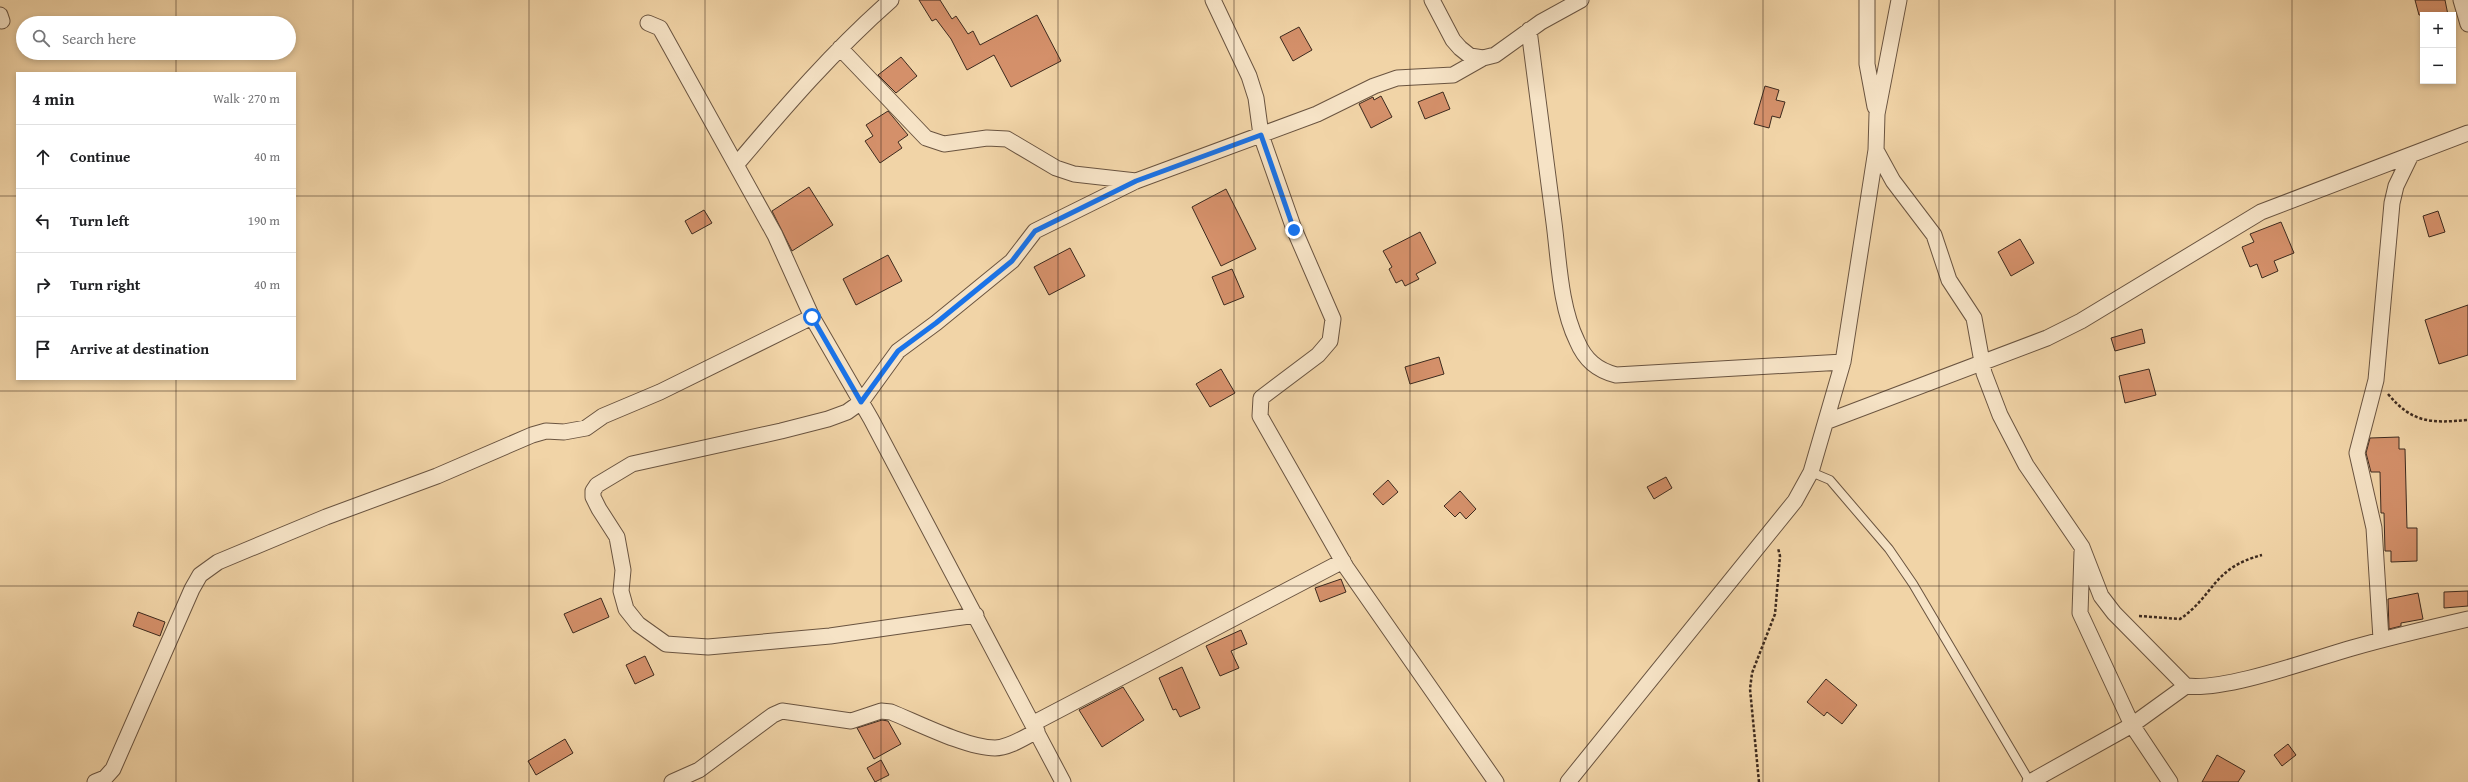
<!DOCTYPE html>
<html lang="en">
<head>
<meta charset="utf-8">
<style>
	:root { --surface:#fff; --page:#f2f2f2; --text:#202124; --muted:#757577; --line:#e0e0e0 }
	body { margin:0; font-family:"Gentium Book Plus",serif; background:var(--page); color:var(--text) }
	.controls { position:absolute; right:12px; top:12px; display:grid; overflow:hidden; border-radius:0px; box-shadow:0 2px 6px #0003 }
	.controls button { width:36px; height:36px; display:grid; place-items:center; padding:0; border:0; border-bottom:1px solid var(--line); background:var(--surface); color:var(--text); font:20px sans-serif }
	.stop { position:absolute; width:12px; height:12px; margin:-9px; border:3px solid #1a73e8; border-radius:50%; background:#fff }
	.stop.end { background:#1a73e8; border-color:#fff; box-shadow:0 1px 4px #0008 }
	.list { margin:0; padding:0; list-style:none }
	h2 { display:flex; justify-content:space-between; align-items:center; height:52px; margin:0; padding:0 16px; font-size:17px }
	h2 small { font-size:13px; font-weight:400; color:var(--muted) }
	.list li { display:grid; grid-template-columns:26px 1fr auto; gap:12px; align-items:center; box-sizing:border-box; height:64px; padding:0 16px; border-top:1px solid var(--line) }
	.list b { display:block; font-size:15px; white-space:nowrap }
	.list em { font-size:13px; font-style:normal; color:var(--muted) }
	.icon { flex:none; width:22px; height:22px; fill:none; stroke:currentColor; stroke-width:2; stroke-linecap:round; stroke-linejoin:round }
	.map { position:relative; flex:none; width:2468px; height:782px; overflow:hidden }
	.search { position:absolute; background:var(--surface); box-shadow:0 2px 6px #0003; left:16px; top:16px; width:280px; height:44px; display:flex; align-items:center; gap:10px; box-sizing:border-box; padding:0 14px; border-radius:22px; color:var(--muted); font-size:15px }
	.panel { position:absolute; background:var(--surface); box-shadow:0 2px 6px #0003; left:16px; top:72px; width:280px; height:308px; border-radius:0px }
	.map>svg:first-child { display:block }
	.building { fill:#d4906a; stroke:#3d2a1e }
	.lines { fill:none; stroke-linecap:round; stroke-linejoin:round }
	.service-casing { stroke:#6a5440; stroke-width:10 }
	.minor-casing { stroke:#6a5440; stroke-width:17 }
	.path { stroke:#3d2a1e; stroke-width:2.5; stroke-dasharray:3 2; stroke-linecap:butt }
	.service { stroke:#f6e3c6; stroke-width:8 }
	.minor { stroke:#f6e3c6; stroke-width:15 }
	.route { stroke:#1a73e8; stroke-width:5 }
	.grid { fill:none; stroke:#3d2a1e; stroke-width:1; stroke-opacity:0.55 }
</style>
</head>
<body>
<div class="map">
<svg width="2468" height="782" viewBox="0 0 2468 782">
	<rect width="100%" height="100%" fill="#f1d4a7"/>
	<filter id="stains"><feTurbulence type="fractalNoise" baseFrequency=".005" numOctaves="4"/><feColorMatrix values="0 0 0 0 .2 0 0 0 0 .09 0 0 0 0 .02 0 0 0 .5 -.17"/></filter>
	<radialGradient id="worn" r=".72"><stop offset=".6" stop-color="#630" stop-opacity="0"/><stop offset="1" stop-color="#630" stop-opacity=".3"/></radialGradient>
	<path class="building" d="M919,0H940L952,19L956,16L968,34L973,31L980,45L1037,15L1061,61L1011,87L994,55L967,70L951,39L936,19L932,21Z
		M2415,0H2445L2448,15H2419Z
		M1299,27L1312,50L1293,61L1280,37Z
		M901,57L917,76L896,93L878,75Z
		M1765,86L1779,90L1776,100L1785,102L1780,118L1772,116L1769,128L1754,124Z
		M1443,92L1450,109L1425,119L1418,102Z
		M1381,96L1392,117L1371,128L1359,104L1373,97L1374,100Z
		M888,111L908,135L898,142L902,148L880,163L865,141L873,136L866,125Z
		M809,187L833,225L792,251L772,211Z
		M1226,189L1256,249L1221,266L1192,207Z
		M704,210L712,223L692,234L685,221Z
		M2438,211L2445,232L2429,237L2423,216Z
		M2281,222L2294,253L2274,261L2278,271L2262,278L2257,264L2250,267L2242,247L2254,242L2250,234Z
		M1420,232L1436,263L1416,274L1419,279L1405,286L1402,280L1396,283L1389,269L1392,267L1383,251Z
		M2020,239L2034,263L2011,276L1998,252Z
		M1070,248L1085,276L1049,295L1034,267Z
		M888,255L902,281L856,305L843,279Z
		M1232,269L1244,297L1224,305L1212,277Z
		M2468,305V355L2439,364L2425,320Z
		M2142,329L2145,343L2115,351L2111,338Z
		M1439,357L1444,374L1410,384L1405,367Z
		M1221,369L1235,393L1210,407L1196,384Z
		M2149,369L2156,395L2125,403L2119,376Z
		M2399,437V449H2405L2407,528H2417V561L2391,562V551H2385L2384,513H2381L2380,472H2371L2366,453L2370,438Z
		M1666,477L1672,488L1654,499L1647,487Z
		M1388,480L1398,492L1383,505L1373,494Z
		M1460,491L1476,509L1466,519L1460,512L1455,517L1444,506Z
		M1341,579L1346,592L1320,602L1315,588Z
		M2468,591V606L2444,608V592Z
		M2418,593L2423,619L2401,623V626L2389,629L2388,599Z
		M601,598L609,617L573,633L564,614Z
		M138,612L165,622L160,636L133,626Z
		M1241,630L1247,644L1231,651L1239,668L1220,676L1206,646Z
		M645,656L654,675L635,684L626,665Z
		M1182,667L1200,708L1180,717L1176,709L1173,710L1159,678Z
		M1826,679L1857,705L1842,724L1827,712L1824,716L1807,702Z
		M1123,687L1144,720L1102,747L1079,710Z
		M882,720L888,721L901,744L874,759L857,728Z
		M565,739L573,753L536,775L528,761Z
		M2288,744L2296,755L2282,766L2274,755Z
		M2217,755L2245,771L2238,782H2202Z
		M881,760L889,775L875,782L867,768Z"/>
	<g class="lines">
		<defs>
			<path id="service" d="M1811,472L1830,480L1889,549L1913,584L2030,782"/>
			<path id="minor" d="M1213,0L1249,76L1256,98L1261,135L1294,229L1333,319L1330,341L1318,355L1261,398L1260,416L1346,567L1496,782
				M1432,0L1453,40L1460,48L1470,56L1483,58L1495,55L1541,22L1581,0
				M1867,0V64L1875,107
				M2461,0L2468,24
				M0,15L2,21
				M648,23L660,28L775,235L812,317L871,419L1063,782
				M1529,30C1537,94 1546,159 1554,223C1559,261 1560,306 1577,341C1585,360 1597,370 1616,375L1843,362
				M840,48L926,138L944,144L987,138L1007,139L1056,168L1074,174L1136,181
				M1876,150L1893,181L1934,235L1949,280L1974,318L1984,373L2000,415L2026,465L2082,547L2101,596L2114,613L2186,686C2226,691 2310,660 2352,648C2390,637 2429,628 2468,619
				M736,165C785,107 834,50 891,0
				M1828,421L2047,338L2081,321L2261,212L2468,133
				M2082,552L2080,613L2132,725L2170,782
				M976,615L830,636L708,647L666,644L638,624L626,609L621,591L623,570L617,537L599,509L593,497V491L597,485L632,464L781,431L828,419L847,412L861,402L898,351L936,323L1012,261L1035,231L1136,181L1317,114L1374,86L1397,78L1453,75L1483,58
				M2381,639L2374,528L2357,453L2376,380L2392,203L2396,186L2411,155
				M1034,723L1343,561
				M95,782L105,778L113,769L192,589L200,575L218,562L326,517L437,476L532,435L546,431L564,432L586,428L603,416L660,392L812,317
				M672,782L699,770L773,715L782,711L851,721L881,711L891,712C918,723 967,748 995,748C1009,748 1025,737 1037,731
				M1568,782L1795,501L1811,472L1843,362L1876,150L1877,114L1899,0
				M2030,782L2132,725L2186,686"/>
		</defs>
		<use href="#service" class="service-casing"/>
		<use href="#minor" class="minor-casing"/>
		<path class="path" d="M2388,394C2413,424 2432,423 2468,420
			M2139,616L2180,619C2215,595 2212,568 2262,555
			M1759,782L1750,689L1752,673L1775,614L1780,556L1778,548"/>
		<use href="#service" class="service"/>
		<use href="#minor" class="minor"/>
	</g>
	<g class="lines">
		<path class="route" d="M812,317L861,402L898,351L936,323L1012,261L1035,231L1136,181L1261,135L1294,230"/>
	</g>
	<path class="grid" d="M176,0V23M353,0V782M529,0V782M705,0V782M881,0V782M1058,0V782M1234,0V782M1410,0V782M1587,0V782M1763,0V782M1939,0V782M2115,0V782M2292,0V782M176,53V73M0,196H17M295,196H2468M176,379V782M0,391H2468M0,586H2468"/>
	<rect width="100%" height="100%" filter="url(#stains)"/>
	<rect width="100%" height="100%" fill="url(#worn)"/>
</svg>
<div class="controls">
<button>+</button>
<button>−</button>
</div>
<div class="stop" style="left:812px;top:317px"></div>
<div class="stop end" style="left:1294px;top:230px"></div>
<div class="search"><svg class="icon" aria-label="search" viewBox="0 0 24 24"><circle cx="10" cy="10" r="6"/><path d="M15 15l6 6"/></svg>Search here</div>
<section class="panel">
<h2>4 min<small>Walk · 270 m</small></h2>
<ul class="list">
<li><svg class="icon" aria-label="ahead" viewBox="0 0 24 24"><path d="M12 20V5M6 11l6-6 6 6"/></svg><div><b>Continue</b></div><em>40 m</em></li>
<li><svg class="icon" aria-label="left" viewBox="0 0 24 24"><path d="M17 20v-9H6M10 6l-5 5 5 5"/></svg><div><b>Turn left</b></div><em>190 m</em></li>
<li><svg class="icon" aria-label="right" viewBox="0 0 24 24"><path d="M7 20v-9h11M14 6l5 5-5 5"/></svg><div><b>Turn right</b></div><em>40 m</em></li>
<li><svg class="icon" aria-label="arrive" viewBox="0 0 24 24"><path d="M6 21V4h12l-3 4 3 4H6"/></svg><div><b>Arrive at destination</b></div></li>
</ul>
</section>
</div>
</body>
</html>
